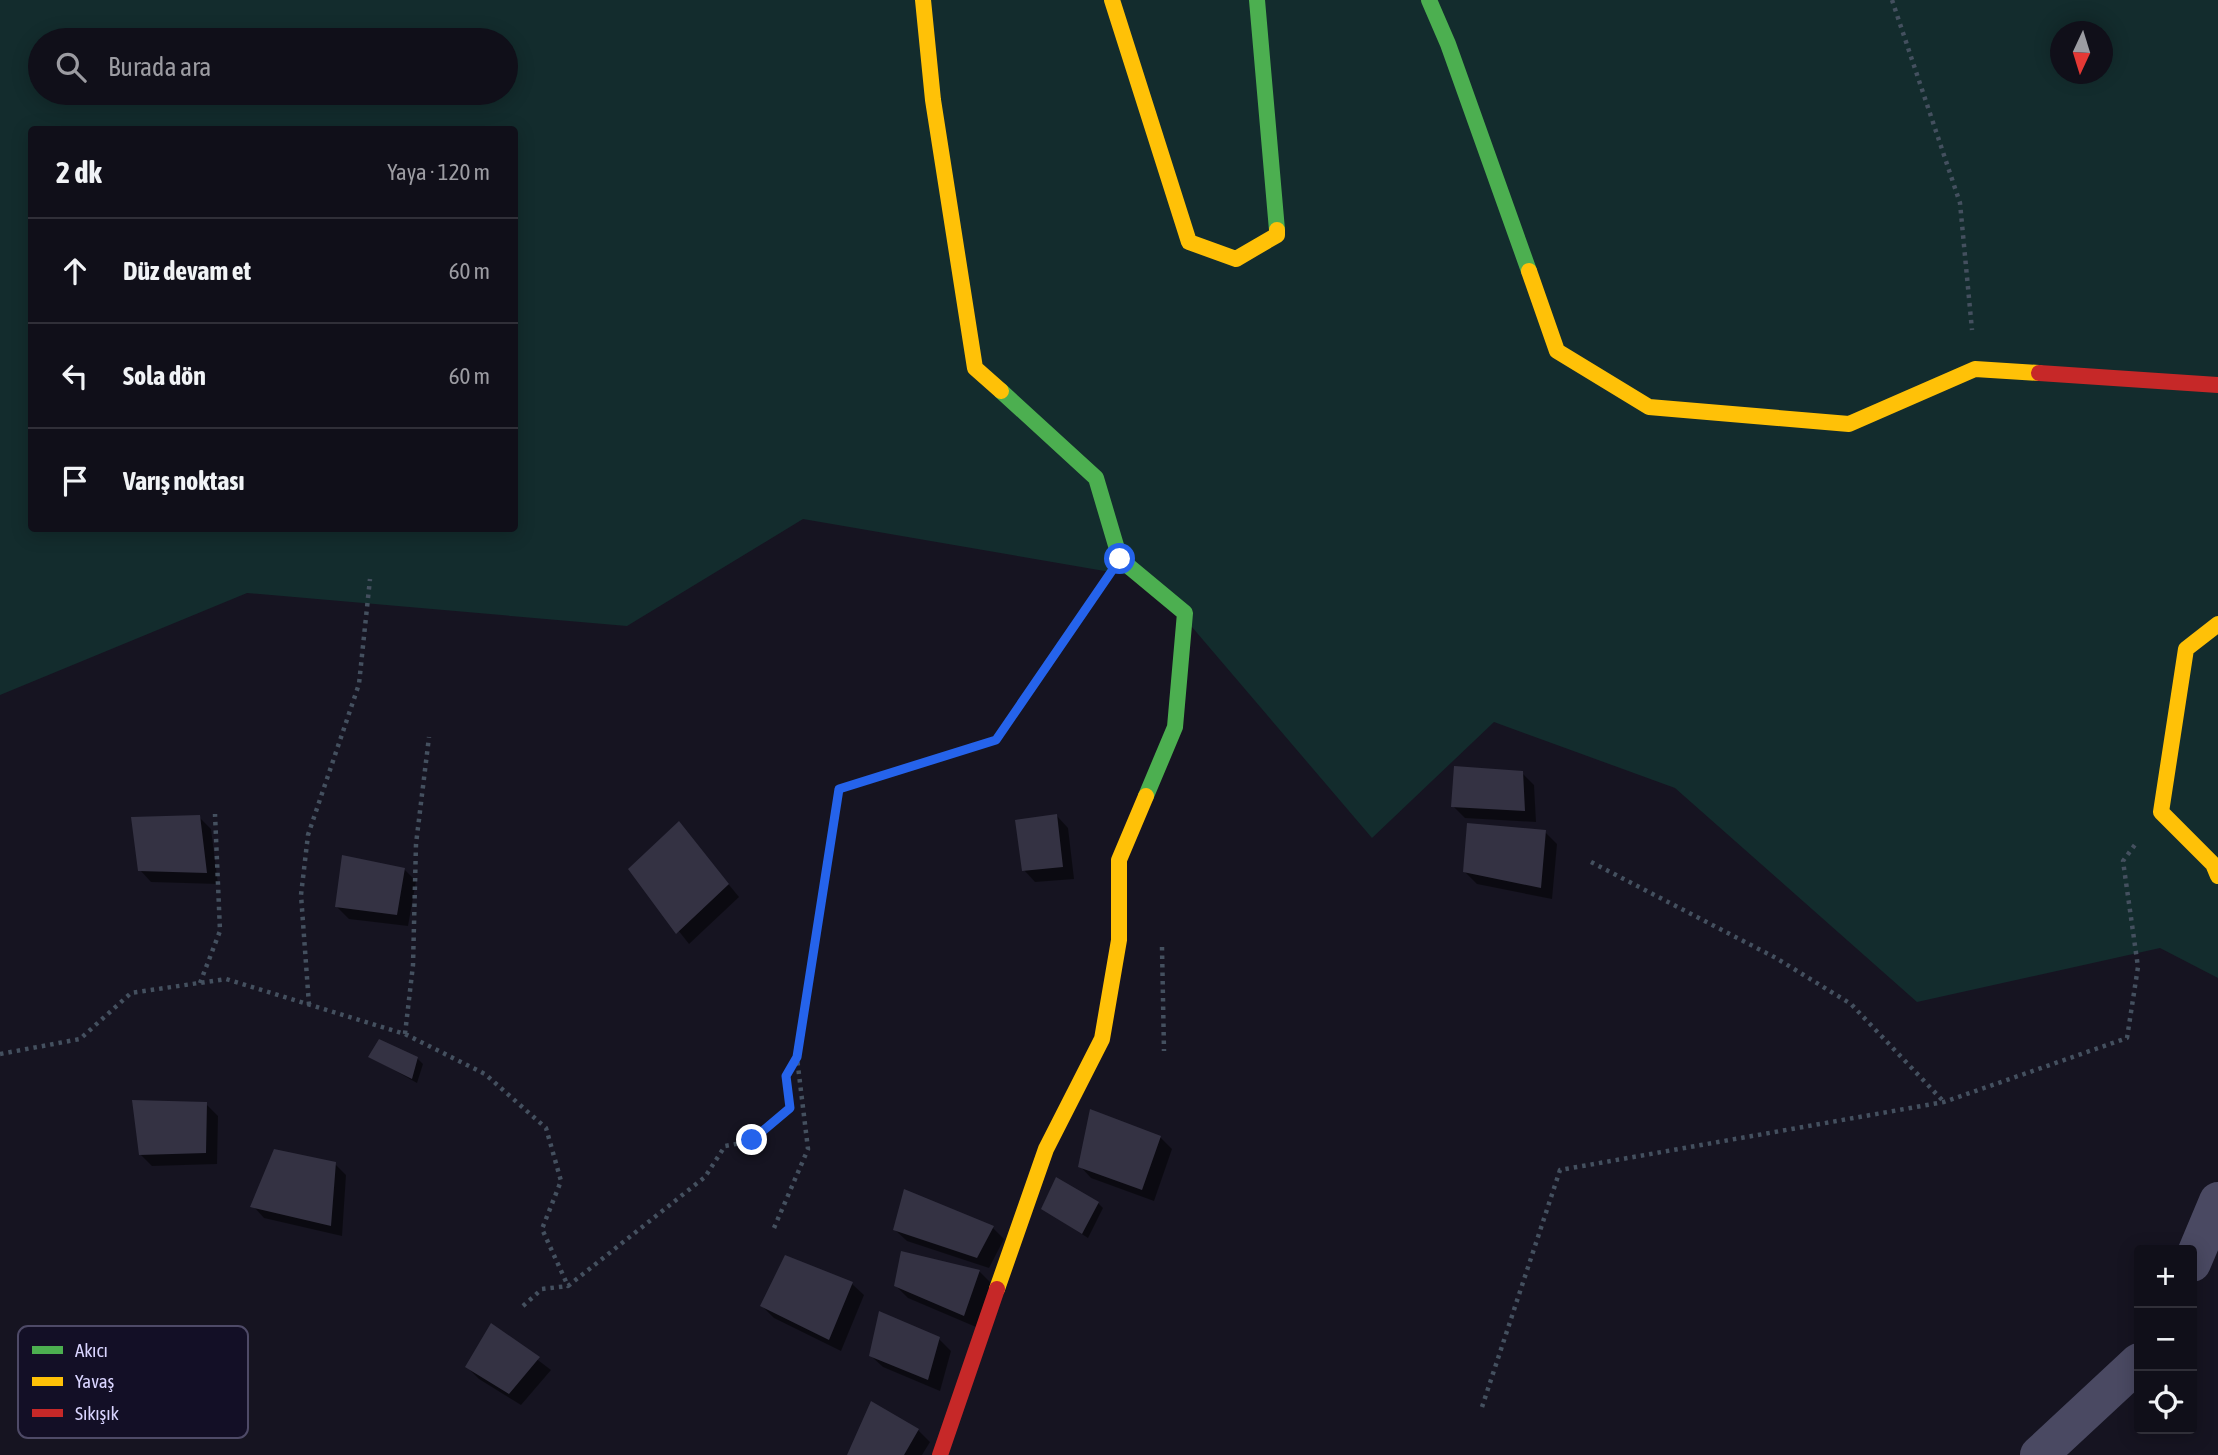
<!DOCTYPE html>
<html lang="tr">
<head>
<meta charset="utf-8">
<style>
	:root { --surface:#100f19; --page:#191822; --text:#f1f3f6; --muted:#9c9ca2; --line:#302f38 }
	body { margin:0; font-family:"Asap Condensed",sans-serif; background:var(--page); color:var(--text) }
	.controls { position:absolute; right:21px; bottom:21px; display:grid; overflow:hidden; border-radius:7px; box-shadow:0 4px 18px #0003 }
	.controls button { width:63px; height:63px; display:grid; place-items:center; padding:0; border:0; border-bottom:2px solid var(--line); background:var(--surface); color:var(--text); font:35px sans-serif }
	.compass { position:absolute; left:2050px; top:21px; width:63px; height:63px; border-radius:50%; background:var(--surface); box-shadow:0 4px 18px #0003; rotate:184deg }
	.stop { position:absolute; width:21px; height:21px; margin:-16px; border:5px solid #2563eb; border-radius:50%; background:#fff }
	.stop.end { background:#2563eb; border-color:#fff; box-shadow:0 2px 7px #0008 }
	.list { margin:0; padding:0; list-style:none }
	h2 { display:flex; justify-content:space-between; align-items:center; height:91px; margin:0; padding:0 28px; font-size:30px }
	h2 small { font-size:23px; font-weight:400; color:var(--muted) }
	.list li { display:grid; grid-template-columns:46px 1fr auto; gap:21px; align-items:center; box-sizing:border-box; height:105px; padding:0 28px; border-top:2px solid var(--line) }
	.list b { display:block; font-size:26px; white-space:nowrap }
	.list em { font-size:23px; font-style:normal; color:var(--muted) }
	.icon { flex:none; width:38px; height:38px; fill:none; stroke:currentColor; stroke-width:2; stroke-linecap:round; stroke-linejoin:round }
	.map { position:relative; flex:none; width:2218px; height:1455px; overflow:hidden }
	.search { position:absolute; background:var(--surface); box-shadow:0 4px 18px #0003; left:28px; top:28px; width:490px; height:77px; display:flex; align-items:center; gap:18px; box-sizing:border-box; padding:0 24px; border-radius:38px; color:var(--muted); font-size:26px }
	.panel { position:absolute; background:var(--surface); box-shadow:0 4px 18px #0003; left:28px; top:126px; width:490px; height:406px; border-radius:7px }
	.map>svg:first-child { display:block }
	.green { fill:#132c2d; fill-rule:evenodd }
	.shadow { fill:#0007 }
	.building { fill:#343243 }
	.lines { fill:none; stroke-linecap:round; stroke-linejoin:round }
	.path { stroke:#44505f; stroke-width:4.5; stroke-dasharray:3.5 5; stroke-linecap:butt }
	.street { stroke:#4a4962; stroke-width:38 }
	.fast { stroke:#4caf50; stroke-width:16 }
	.slow { stroke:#ffc107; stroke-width:16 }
	.jam { stroke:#c62828; stroke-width:16 }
	.route { stroke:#2563eb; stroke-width:9 }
	.key { fill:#130f26; stroke:#4e4a67; stroke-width:2 }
	.key-label { font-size:19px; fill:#d9d4ff }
</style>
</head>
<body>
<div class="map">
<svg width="2218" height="1455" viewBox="0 0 2218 1455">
	<rect width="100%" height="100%" fill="#161421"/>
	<path class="green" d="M0,0H2218V978L2160,948L1917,1002L1675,788L1494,722L1372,838L1151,579L803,519L627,626L247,593L0,695ZM2060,32H2102V74H2060ZM40,40H506V93H40ZM32,130H514V528H32Z"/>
	<path class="shadow" d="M1522,773L1534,785L1536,822L1465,818L1453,806Z
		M1057,816L1068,828L1074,879L1035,882L1024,870Z
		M199,817L211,829L218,884L151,882L140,870Z
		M679,824L739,897L689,944L630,869Z
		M1545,832L1557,844L1552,899L1477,884L1465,872Z
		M404,869L416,881L408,926L349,919L337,907Z
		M371,1057L417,1058L423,1064L417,1083Z
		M206,1104L218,1116L217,1164L152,1166L140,1154Z
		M1160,1137L1172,1149L1154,1201L1091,1178L1080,1166Z
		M335,1164L346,1175L342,1236L264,1218L253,1206Z
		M1098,1203L1103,1208L1088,1238L1043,1209Z
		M993,1228L1004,1239L989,1268L907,1241L895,1230Z
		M786,1257L852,1284L864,1295L841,1351L774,1318L762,1306Z
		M979,1271L991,1283L976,1327L908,1298L896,1286Z
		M492,1325L551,1370L521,1405L479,1379L467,1367Z
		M939,1339L951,1351L940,1391L883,1367L871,1356Z
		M872,1404L918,1430L930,1442L922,1455H849Z"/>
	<path class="building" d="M1454,766L1523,771L1525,811L1451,807Z
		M1057,814L1063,867L1022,871L1015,820Z
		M200,815L207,873L138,871L131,817Z
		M679,821L729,884L676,934L628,869Z
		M1467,823L1546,830L1541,888L1463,872Z
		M342,855L405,868L397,915L335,907Z
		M379,1039L418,1057L412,1079L368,1057Z
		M132,1100L207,1102L206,1153L139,1155Z
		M1090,1109L1161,1136L1142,1190L1078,1167Z
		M274,1149L336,1162L331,1226L250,1207Z
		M1056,1177L1099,1202L1082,1234L1041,1209Z
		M904,1189L994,1226L977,1258L893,1230Z
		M901,1251L980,1270L964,1316L894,1286Z
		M785,1255L853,1282L829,1340L760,1306Z
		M879,1311L940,1337L928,1380L869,1356Z
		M491,1323L540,1357L509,1394L465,1367Z
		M871,1401L919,1429L904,1455H847Z"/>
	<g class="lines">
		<path class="path" d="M1892,0L1960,203L1972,330
			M1591,862L1776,958L1851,1004L1944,1102
			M1162,947L1164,1051
			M200,983L220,931L215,814
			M309,1005L301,895L308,835L359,684L370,579
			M405,1034L413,965L416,844L429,737
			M0,1054L80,1039L131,993L226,979L405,1034L485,1074L546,1128L561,1181L542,1229L568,1286L705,1177L725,1146L752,1141L790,1108L786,1076L797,1057L839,789L996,740L1097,593
			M774,1228L808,1149L797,1058
			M523,1306L542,1289L568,1286
			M1482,1407L1560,1170L1944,1102L2127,1038L2138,967L2123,861L2137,842"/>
		<path class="street" d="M2192,1263L2218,1201
			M2039,1455L2139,1362"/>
		<path class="fast" d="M1257,0L1277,230
			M1429,0L1448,44L1529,271
			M1001,391L1096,478L1120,559L1185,613L1175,727L1146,796"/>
		<path class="slow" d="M923,0L933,100L975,368L1001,391
			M1112,0L1189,242L1236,259L1277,235V230
			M1529,271L1557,351L1649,407L1849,424L1975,369L2039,373
			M2218,624L2186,649L2161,812L2213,864L2218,876
			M997,1289L1046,1149L1102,1039L1119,940V860L1146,796"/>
		<path class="jam" d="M2039,373L2218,385
			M940,1455L997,1289"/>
	</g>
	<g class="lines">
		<path class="route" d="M752,1140L790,1108L786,1076L797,1057L839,789L996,740L1120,559"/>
	</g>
	<rect x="18" y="1326" width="230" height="112" rx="10" class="key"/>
	<rect x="32" y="1346" width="31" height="8" fill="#4caf50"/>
	<rect x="32" y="1377" width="31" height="9" fill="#ffc107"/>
	<rect x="32" y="1409" width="31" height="8" fill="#c62828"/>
	<g class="key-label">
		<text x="75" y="1357">Akıcı</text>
		<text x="75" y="1388">Yavaş</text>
		<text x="75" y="1420">Sıkışık</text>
	</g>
</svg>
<div class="controls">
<button>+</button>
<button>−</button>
<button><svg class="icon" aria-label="locate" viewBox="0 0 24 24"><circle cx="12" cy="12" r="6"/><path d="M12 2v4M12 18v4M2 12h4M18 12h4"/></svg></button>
</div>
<svg class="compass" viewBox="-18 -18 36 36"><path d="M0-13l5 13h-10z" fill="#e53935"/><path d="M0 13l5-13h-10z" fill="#9c9ca2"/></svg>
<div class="stop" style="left:1120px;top:559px"></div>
<div class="stop end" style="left:752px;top:1140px"></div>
<div class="search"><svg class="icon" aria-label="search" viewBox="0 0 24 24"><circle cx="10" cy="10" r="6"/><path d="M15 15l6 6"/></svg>Burada ara</div>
<section class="panel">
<h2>2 dk<small>Yaya · 120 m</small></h2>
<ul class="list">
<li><svg class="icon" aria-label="ahead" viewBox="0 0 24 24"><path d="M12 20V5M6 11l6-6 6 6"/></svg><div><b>Düz devam et</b></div><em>60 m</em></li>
<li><svg class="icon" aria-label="left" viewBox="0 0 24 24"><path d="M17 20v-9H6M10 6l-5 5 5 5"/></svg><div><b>Sola dön</b></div><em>60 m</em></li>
<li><svg class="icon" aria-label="arrive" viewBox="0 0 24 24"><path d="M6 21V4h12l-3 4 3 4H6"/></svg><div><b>Varış noktası</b></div></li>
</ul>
</section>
</div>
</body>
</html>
